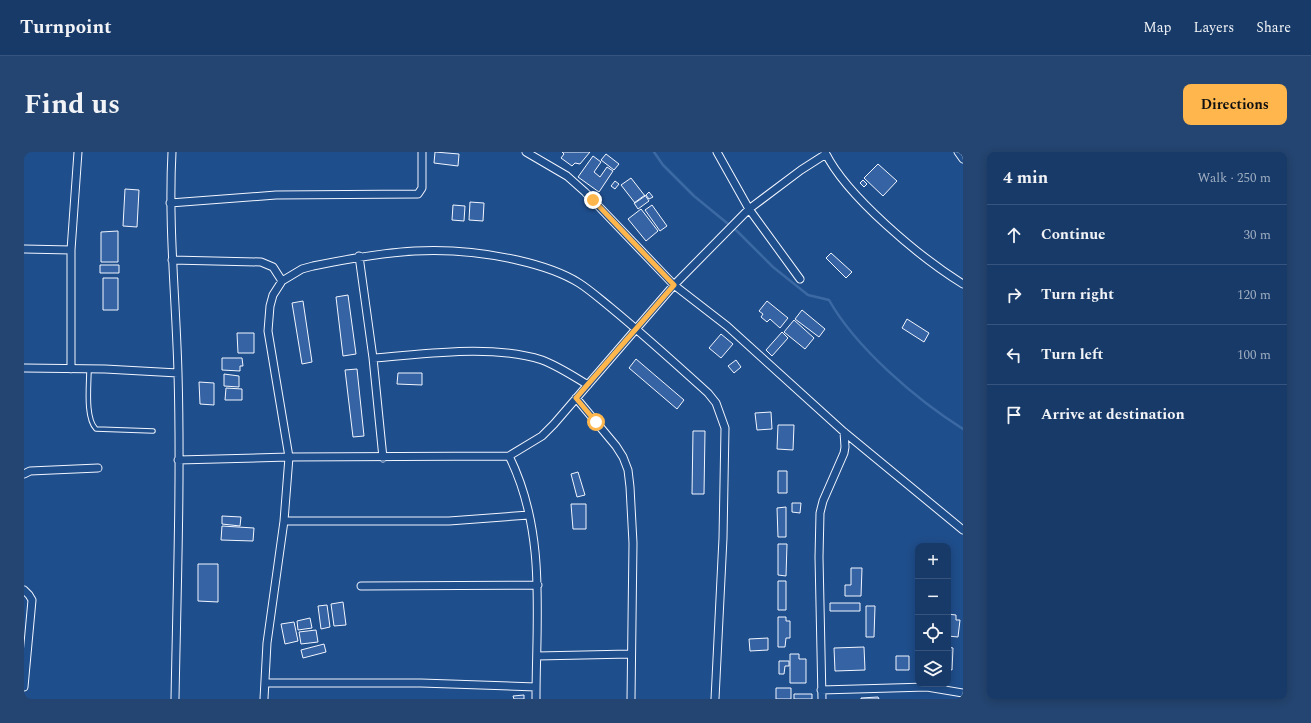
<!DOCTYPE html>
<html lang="en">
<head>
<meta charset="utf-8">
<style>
	:root { --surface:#173a69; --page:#244571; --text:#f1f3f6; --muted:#9eadc0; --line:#36547d; --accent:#ffb74d }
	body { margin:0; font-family:Spectral,serif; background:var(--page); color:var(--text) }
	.controls { position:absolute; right:12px; bottom:12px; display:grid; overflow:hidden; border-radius:8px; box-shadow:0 2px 10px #0003 }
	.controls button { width:36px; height:36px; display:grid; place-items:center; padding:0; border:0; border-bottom:1px solid var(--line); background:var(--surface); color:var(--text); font:20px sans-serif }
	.stop { position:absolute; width:12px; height:12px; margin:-9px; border:3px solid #ffb74d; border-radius:50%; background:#fff }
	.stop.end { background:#ffb74d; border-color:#fff; box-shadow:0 1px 4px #0008 }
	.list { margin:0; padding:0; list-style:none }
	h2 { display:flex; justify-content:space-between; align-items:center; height:52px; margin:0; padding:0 16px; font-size:17px }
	h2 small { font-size:13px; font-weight:400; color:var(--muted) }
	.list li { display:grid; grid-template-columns:26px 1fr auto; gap:12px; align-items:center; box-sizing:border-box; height:60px; padding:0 16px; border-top:1px solid var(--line) }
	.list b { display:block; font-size:15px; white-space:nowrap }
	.list em { font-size:13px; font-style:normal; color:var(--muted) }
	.icon { flex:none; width:22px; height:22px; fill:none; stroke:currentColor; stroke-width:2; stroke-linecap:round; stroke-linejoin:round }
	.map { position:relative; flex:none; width:939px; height:547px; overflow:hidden; border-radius:8px }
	header { display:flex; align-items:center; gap:24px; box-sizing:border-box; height:56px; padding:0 20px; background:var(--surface); border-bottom:1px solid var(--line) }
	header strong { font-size:19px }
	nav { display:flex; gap:22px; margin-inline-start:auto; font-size:14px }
	.intro { display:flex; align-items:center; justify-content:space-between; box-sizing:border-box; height:96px; padding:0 24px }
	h1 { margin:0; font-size:28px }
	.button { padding:10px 18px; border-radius:8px; background:var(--accent); color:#111; font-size:14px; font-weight:700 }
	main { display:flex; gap:24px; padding:0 24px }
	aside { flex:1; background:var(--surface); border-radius:8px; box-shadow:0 2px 10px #0003 }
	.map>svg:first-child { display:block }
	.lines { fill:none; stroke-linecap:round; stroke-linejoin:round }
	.stream { stroke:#3b69a3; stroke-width:2.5 }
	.building { fill:#3563a3; stroke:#f2f6ff }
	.lane-casing { stroke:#f2f6ff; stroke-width:5.5 }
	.street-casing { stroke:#f2f6ff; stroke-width:9 }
	.lane { stroke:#1f4e8c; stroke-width:3.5 }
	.street { stroke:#1f4e8c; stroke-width:7 }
	.route { stroke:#ffb74d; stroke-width:5 }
</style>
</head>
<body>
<header>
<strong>Turnpoint</strong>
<nav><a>Map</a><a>Layers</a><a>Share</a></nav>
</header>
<div class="intro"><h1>Find us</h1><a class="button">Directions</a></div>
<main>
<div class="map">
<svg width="939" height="547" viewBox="0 0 939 547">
	<rect width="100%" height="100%" fill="#1f4e8c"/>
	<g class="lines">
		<path class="stream" d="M630,0L639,13L670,44L714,80L749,115L784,143L805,148C832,196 893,248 939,277"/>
	</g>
	<path class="building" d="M411,0L435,2L434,14L410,11Z
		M538,0H566L556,12L551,11L548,14L537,6L540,2Z
		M582,2L595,12L590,18L577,8Z
		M569,4L577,10L570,20L576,25L583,15L589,19L575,40L554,25Z
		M854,12L873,29L859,44L840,26Z
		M607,26L621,44L611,51L597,33Z
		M839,28L843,32L840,35L836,31Z
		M591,29L595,32L591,37L587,34Z
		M101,37L115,38L113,75L99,74Z
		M625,40L629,45L625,47L622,43Z
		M621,43L625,49L614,57L610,51Z
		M446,50L460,51L459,69L445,68Z
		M429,53L441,54L440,69L428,68Z
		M628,53L643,74L636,79L621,58Z
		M617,57L634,79L622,89L604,67Z
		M94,79V110H77V80Z
		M807,101L828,120L822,126L802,106Z
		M76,113H95V121H76Z
		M79,126H94V158H79Z
		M324,143L332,202L319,204L312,145Z
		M279,149L288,210L278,212L268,151Z
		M743,149L764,166L756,176L746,167L743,170L737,165L739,162L735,159Z
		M778,158L801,177L795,185L771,167Z
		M883,167L905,181L900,190L878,176Z
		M770,168L790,186L781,197L760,180Z
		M758,180L764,186L748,204L742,198Z
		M213,181H230V201H214Z
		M697,182L709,192L697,206L685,196Z
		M198,206H218L219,214H216V219L198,218Z
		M612,207L660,248L653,257L605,216Z
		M712,208L717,215L710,221L704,214Z
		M333,217L340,284L329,285L321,218Z
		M374,221H398V233L373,232Z
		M200,222L215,224V235L200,234Z
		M175,230L190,231V253L176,252Z
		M202,236L218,237V248H201Z
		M747,260L748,277L733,278L731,261Z
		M754,273H770L769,298L753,297Z
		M669,279H681L680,342H668Z
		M754,319H763V341H754Z
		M554,320L561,343L553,345L547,322Z
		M768,351H777L776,361L768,360Z
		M547,352H562V377H549Z
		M762,355V385H754L753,356Z
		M198,364L217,365L216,374L198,372Z
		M198,374L230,376L229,389L197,388Z
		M754,392H763L762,424L754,423Z
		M174,412H194V450L174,449Z
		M827,416H838L837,444H821V433H827Z
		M754,429H762V458H754Z
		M319,450L322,473L310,474L307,452Z
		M806,451H836V459H806Z
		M303,453L306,475L297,477L294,454Z
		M842,454H851L850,485H842Z
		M924,462L932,463V468H936L934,485L924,484Z
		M754,465H762V469H766V486H762L761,495H754Z
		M286,466L288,476L274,478L273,469Z
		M270,470L274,489L261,492L257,472Z
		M292,478L294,490L277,492L275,480Z
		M744,486V498L726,499L725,487Z
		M300,492L302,500L279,506L277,498Z
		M840,495L841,518L811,519L810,496Z
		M924,495L929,496L928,518L924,517Z
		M766,502H775V507H782V531H766Z
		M872,504H885V518H872Z
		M755,509H765V514H761L760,522H755Z
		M752,536H767V547H752Z
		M770,542H788V547H770Z
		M500,543V547H490L489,544Z
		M854,545L855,547H837V546Z"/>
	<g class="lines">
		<defs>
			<path id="lane" d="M65,217C65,233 61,266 72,277L129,279"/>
			<path id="street" d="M148,0C144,74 152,147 154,221C157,329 153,438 151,547
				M502,0L543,24L561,40L650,133L703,174L820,280L939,378
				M693,0L725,57L776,127
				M801,0C822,44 897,106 939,132
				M934,0L939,7
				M146,51L252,43L394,42L398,36V0
				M0,97L47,98
				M335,104L349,206L359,306
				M148,108L237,110L249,115L258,129L278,117L289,114C363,99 418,91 493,108C515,113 536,119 555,131C566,138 576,147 586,155C620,183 652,212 684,241L692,251L701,276L699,386L691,547
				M349,206C402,202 467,192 518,208C534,214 549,224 564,233
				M0,216L81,217L154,221
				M47,217V98L54,0
				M552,246L592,294L599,305L604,318L606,335L609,391L607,547
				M485,304C523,380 512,465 512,547
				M154,308L265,305L485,304L518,284L530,272L650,133L725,57L777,18L802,2
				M0,322L6,319L74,316
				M260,369H425L505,363
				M337,434L514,433
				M0,438L5,443L8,448L0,535
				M513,504L606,502
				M241,531H397L512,535
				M797,538L903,535L939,541
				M240,547L243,491L260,369L265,305L244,179L246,154L249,143L258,129
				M798,547L795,405L796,361L799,349L820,301L821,295L820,280"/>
		</defs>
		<use href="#lane" class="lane-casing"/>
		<use href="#street" class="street-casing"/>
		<use href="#lane" class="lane"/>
		<use href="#street" class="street"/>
	</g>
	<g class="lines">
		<path class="route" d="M569,48L650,133L552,246L572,270"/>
	</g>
</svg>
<div class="controls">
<button>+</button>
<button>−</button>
<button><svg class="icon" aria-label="locate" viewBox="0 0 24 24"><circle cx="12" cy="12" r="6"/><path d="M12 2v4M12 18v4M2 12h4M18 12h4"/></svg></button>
<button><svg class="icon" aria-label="layers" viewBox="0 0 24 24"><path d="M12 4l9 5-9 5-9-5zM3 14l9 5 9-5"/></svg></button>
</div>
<div class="stop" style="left:572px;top:270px"></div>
<div class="stop end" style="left:569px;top:48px"></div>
</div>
<aside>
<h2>4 min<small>Walk · 250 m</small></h2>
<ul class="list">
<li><svg class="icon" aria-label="ahead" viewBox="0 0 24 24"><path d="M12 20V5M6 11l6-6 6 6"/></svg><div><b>Continue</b></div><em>30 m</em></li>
<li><svg class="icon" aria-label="right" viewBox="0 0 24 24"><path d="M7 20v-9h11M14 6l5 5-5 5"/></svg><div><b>Turn right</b></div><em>120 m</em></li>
<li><svg class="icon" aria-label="left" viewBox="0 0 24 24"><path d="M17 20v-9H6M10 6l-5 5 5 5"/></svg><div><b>Turn left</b></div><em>100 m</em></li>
<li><svg class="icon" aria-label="arrive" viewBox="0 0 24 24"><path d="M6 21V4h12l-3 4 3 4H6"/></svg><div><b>Arrive at destination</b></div></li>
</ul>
</aside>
</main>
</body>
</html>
